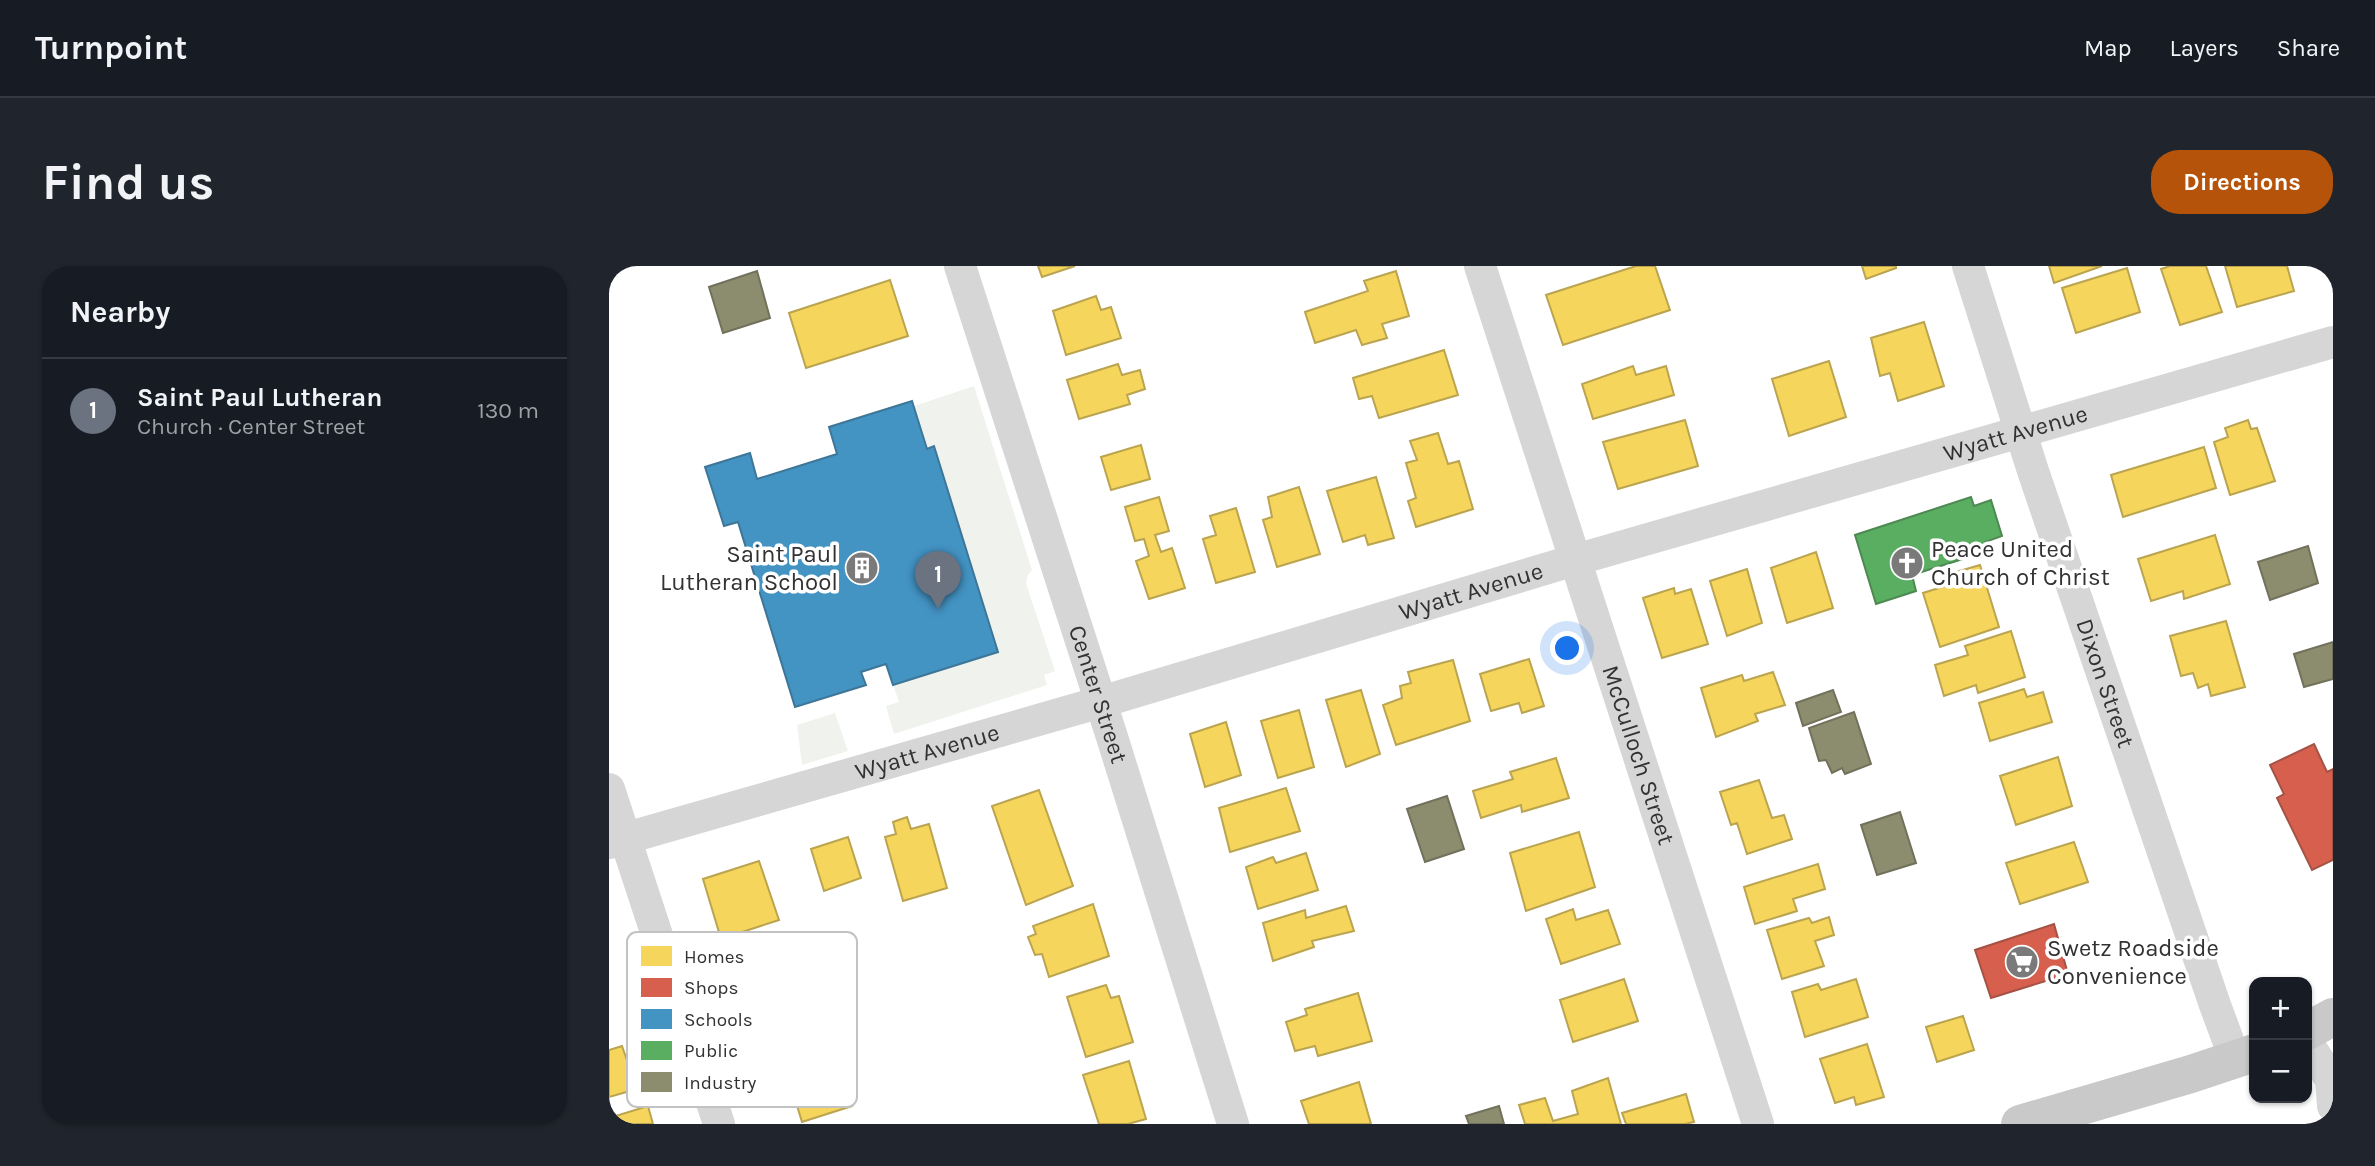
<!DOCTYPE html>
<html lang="en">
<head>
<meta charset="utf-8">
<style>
	:root { --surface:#171b24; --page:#20242c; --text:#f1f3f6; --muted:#9ea1a6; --line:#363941; --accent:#b45309 }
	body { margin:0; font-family:Karla,sans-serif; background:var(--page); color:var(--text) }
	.controls { position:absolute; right:21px; bottom:21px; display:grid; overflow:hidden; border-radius:14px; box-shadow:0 2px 5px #0004 }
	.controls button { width:63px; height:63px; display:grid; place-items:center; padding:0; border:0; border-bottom:2px solid var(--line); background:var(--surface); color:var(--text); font:35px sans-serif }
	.you { position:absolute; left:959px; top:383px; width:24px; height:24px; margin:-18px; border:5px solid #fff; border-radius:50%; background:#1a73e8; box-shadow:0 0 0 10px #1a73e833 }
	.badge { display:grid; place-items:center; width:46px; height:46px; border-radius:50%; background:var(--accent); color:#fff; font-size:23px; font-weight:700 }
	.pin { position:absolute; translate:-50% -58px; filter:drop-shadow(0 2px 4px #0008) }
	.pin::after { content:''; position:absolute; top:37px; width:24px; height:21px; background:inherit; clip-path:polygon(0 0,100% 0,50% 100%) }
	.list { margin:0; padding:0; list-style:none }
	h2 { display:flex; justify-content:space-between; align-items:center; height:91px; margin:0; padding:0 28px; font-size:30px }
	h2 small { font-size:23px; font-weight:400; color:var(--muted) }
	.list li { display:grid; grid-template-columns:46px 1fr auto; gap:21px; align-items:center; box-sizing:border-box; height:105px; padding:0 28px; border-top:2px solid var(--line) }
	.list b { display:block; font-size:26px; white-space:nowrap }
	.list p { margin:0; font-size:23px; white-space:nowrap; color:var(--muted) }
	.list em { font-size:23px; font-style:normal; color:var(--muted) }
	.map { position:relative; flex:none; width:1724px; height:858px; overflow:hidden; border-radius:28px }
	header { display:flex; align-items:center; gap:42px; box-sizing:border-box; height:98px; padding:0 35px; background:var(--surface); border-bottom:2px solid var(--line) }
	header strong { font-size:33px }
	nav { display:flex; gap:38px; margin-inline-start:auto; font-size:24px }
	.intro { display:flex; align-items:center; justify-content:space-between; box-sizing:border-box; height:168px; padding:0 42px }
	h1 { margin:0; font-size:49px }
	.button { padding:18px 32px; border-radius:28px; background:var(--accent); color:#fff; font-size:24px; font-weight:700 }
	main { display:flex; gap:42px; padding:0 42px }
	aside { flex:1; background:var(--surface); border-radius:28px; box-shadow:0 2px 5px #0004 }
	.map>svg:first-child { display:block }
	.green { fill:#f0f3ed }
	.homes { fill:#f6d55c; stroke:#bba44f; stroke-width:2 }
	.shops { fill:#d6604d; stroke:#a55245; stroke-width:2 }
	.schools { fill:#4393c3; stroke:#3e7698; stroke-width:2 }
	.public { fill:#5aae61; stroke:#4e8953; stroke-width:2 }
	.industry { fill:#8c8c6e; stroke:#71715c; stroke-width:2 }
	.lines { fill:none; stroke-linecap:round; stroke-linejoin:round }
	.minor { stroke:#d6d6d6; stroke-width:32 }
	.major { stroke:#c9c9c9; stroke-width:38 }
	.labels { text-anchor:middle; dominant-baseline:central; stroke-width:7; stroke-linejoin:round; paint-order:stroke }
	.street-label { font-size:24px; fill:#323232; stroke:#fff }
	.poi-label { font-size:24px; fill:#323232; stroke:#fff; text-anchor:start }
	.key { fill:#fff; stroke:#c2c2c2; stroke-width:2 }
	.key-label { font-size:19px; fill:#323232 }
</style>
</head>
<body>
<header>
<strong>Turnpoint</strong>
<nav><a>Map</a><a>Layers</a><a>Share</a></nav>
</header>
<div class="intro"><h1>Find us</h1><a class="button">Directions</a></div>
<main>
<aside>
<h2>Nearby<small></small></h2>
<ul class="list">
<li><span class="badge" style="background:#6b7280">1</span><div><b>Saint Paul Lutheran</b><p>Church · Center Street</p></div><em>130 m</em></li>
</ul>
</aside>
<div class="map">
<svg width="1724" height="858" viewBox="0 0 1724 858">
	<rect width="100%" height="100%" fill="#fff"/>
	<path class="green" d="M365,120L423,304L419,309L417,317L446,405L435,409L438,419L285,468L277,440L290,436L284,419L389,386L325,181L318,183L305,140Z
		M226,447L239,485L193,499L188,459Z"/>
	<path class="homes" d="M429,0H466L433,11Z
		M1027,0H1046L1061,44L954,79L937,29Z
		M1253,0H1287V2L1257,13Z
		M1440,0H1493L1445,17Z
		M1561,0H1597L1613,46L1571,59L1552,3Z
		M1616,0H1678L1685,25L1628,41Z
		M1518,2L1531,46L1467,67L1453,22Z
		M787,5L800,50L773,58L778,72L753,79L747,64L706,77L696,46L759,25L755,15Z
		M281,14L299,70L197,102L180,47Z
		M487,30L492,44L502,41L512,72L457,89L444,45Z
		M1315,56L1335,120L1289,135L1281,107L1271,110L1262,72Z
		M835,84L849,129L770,152L763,130L750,133L744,112Z
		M1220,95L1237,151L1180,170L1163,113Z
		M509,98L513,109L531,104L536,123L518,129L521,138L470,153L458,114Z
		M1024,100L1027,109L1057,100L1065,129L984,153L973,118Z
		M1076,154L1089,200L1009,223L994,176Z
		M1639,154L1642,163L1648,162L1666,215L1621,229L1605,176L1619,171L1616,162Z
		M829,167L839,198L850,195L864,243L807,261L799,235L807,232L797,197L808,194L801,175Z
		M532,179L541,213L502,224L492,191Z
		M1595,181L1607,222L1514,251L1502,209Z
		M767,211L785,272L759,279L756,269L734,276L718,225Z
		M690,221L711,288L668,301L654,254L663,251L659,231Z
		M550,231L560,265L546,269L552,286L563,282L576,322L540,333L527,295L540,290L535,273L526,275L516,241Z
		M627,242L646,306L607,317L594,273L607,269L601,250Z
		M1606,269L1621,318L1575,333L1574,325L1542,335L1529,293Z
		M1207,286L1224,342L1178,357L1162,302Z
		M1371,299L1390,361L1331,381L1314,327L1349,316L1347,306Z
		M1138,303L1153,357L1118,370L1101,315Z
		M1065,322L1066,328L1082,323L1099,378L1053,392L1034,332Z
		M1617,355L1636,421L1602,430L1599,418L1589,422L1584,407L1572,410L1561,370Z
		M1402,365L1416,411L1369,427L1367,419L1335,430L1326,399L1359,389L1356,380Z
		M920,393L935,440L913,447L910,437L882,445L871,408Z
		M844,394L861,455L787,479L774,439L793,432L791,420L802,417L799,406Z
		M1164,406L1176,439L1146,448L1149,455L1107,471L1092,422L1133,409L1135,415Z
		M1415,423L1418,431L1434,426L1443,456L1381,475L1370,437Z
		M752,424L771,488L737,501L717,434Z
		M690,444L705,501L669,512L652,455Z
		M617,456L632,509L596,521L581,468Z
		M1449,491L1463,540L1407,559L1391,510Z
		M947,492L960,532L913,546L912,539L872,552L864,525L904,513L901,506Z
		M1150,514L1163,552L1175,549L1183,573L1138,588L1128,557L1122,559L1111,526Z
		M677,522L691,565L621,586L610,542Z
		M430,524L464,620L417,639L383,540Z
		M298,551L302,563L320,558L338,622L294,635L276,571L287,568L284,556Z
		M970,566L986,621L917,645L901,587Z
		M239,571L252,612L215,625L202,583Z
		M1465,576L1479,616L1411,638L1397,597Z
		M697,587L709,624L649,643L637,601L664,591L667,597Z
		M150,595L170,654L112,673L94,613Z
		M1209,598L1216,623L1184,633L1188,645L1146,658L1135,621Z
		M484,638L500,690L440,711L433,688L426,689L419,671L427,668L424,660Z
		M737,640L745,665L703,675L705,681L664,695L654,657L696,644L697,652Z
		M964,643L967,654L999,644L1011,678L952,698L937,653Z
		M1220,651L1225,669L1206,675L1215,700L1173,713L1158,664L1200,652L1203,657Z
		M1015,713L1029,755L964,776L951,734Z
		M1247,713L1259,751L1196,771L1183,726L1209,718L1212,724Z
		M497,719L502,732L510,730L524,776L477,791L458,731Z
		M749,727L763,775L709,790L706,780L686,785L677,756L698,749L696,743Z
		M1354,750L1365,784L1328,796L1317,761Z
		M1258,778L1275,831L1247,839L1245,831L1226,837L1211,793Z
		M13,780L28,823L0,831V784Z
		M520,795L537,853L519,858H490L474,809Z
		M230,800L243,840L193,856L181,817Z
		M999,812L1012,858H916L910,839L936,832L944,855L969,848L963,825Z
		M750,816L762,858H700L692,835Z
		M1077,828L1085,856L1076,858H1017L1013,847Z
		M39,840L44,858H0V852Z"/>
	<path class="shops" d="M1705,478L1718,506L1724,503V594L1703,604L1668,532L1675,528L1661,499Z
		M1445,658L1459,708L1382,732L1366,684Z"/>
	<path class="schools" d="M303,135L318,183L325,180L389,386L284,419L277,398L252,406L257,419L186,441L129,256L115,260L96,201L141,187L148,213L228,188L220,161Z"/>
	<path class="public" d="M1362,231L1365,240L1382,234L1393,270L1376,276L1379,285L1303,309L1307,325L1267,338L1246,269Z"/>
	<path class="industry" d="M148,5L161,52L114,67L100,21Z
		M1699,280L1709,317L1661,334L1649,296Z
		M1724,376V413L1695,421L1685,388Z
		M1224,424L1232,446L1194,460L1187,437Z
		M1245,446L1262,498L1236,508L1233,502L1223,507L1217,494L1210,495L1200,462Z
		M838,530L855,583L816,596L798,543Z
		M1291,546L1307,597L1268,609L1252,559Z
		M890,840L895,858H860L857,850Z"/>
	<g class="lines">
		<g class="minor">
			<path id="s1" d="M351,0L503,471L624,858"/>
			<path id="s2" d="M871,0L1149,858"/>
			<path id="s3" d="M1359,0L1424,205L1606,739L1626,793"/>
			<path d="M0,523L110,858"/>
			<path id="s4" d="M0,577L492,436L966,294L1724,76"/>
			<path d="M1698,776L1722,814L1724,840"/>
		</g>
		<path class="major" d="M1698,765L1724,751
			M1411,858L1582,808L1645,787"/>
	</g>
	<defs>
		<symbol id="church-disc" viewBox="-11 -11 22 22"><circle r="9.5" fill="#7a7a7a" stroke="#fff"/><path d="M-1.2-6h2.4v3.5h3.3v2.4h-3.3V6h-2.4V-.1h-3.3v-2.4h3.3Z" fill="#fff"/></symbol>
		<symbol id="building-disc" viewBox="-11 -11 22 22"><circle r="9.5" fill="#7a7a7a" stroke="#fff"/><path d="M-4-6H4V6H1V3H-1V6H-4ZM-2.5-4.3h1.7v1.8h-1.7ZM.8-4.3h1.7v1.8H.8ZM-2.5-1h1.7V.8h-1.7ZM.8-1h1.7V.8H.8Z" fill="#fff"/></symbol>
		<symbol id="supermarket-disc" viewBox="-11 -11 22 22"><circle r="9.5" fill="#7a7a7a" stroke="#fff"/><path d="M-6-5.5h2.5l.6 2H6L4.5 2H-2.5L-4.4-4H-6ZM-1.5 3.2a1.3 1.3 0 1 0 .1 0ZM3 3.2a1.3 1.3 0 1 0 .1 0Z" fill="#fff"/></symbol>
	</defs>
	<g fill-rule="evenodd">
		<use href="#church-disc" x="1279" y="278" width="38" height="38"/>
		<use href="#building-disc" x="234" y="283" width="38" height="38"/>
		<use href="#supermarket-disc" x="1394" y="677" width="38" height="38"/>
	</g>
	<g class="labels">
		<g class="street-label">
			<text stroke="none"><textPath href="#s4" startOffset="1465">Wyatt Avenue</textPath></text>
			<text stroke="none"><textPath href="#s4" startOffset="898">Wyatt Avenue</textPath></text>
			<text stroke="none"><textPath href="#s3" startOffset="439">Dixon Street</textPath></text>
			<text stroke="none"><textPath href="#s1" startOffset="450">Center Street</textPath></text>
			<text stroke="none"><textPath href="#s4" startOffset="331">Wyatt Avenue</textPath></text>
			<text stroke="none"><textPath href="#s2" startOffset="514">McCulloch Street</textPath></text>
		</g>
		<g class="poi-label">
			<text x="1322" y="283">Peace United<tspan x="1322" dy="28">Church of Christ</tspan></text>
			<text x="229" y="288" text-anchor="end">Saint Paul<tspan x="229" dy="28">Lutheran School</tspan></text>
			<text x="1438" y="682">Swetz Roadside<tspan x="1438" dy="28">Convenience</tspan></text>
		</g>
	</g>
	<rect x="18" y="666" width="230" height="175" rx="10" class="key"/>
	<rect x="32" y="680" width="31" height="20" fill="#f6d55c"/>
	<rect x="32" y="712" width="31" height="19" fill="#d6604d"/>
	<rect x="32" y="743" width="31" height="20" fill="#4393c3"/>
	<rect x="32" y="775" width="31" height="19" fill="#5aae61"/>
	<rect x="32" y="806" width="31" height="20" fill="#8c8c6e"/>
	<g class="key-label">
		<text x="75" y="697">Homes</text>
		<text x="75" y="728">Shops</text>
		<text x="75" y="760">Schools</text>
		<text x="75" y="791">Public</text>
		<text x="75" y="823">Industry</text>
	</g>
</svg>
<div class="controls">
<button>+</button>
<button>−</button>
</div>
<div class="you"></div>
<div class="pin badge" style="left:329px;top:343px;background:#6b7280">1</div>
</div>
</main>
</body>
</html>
